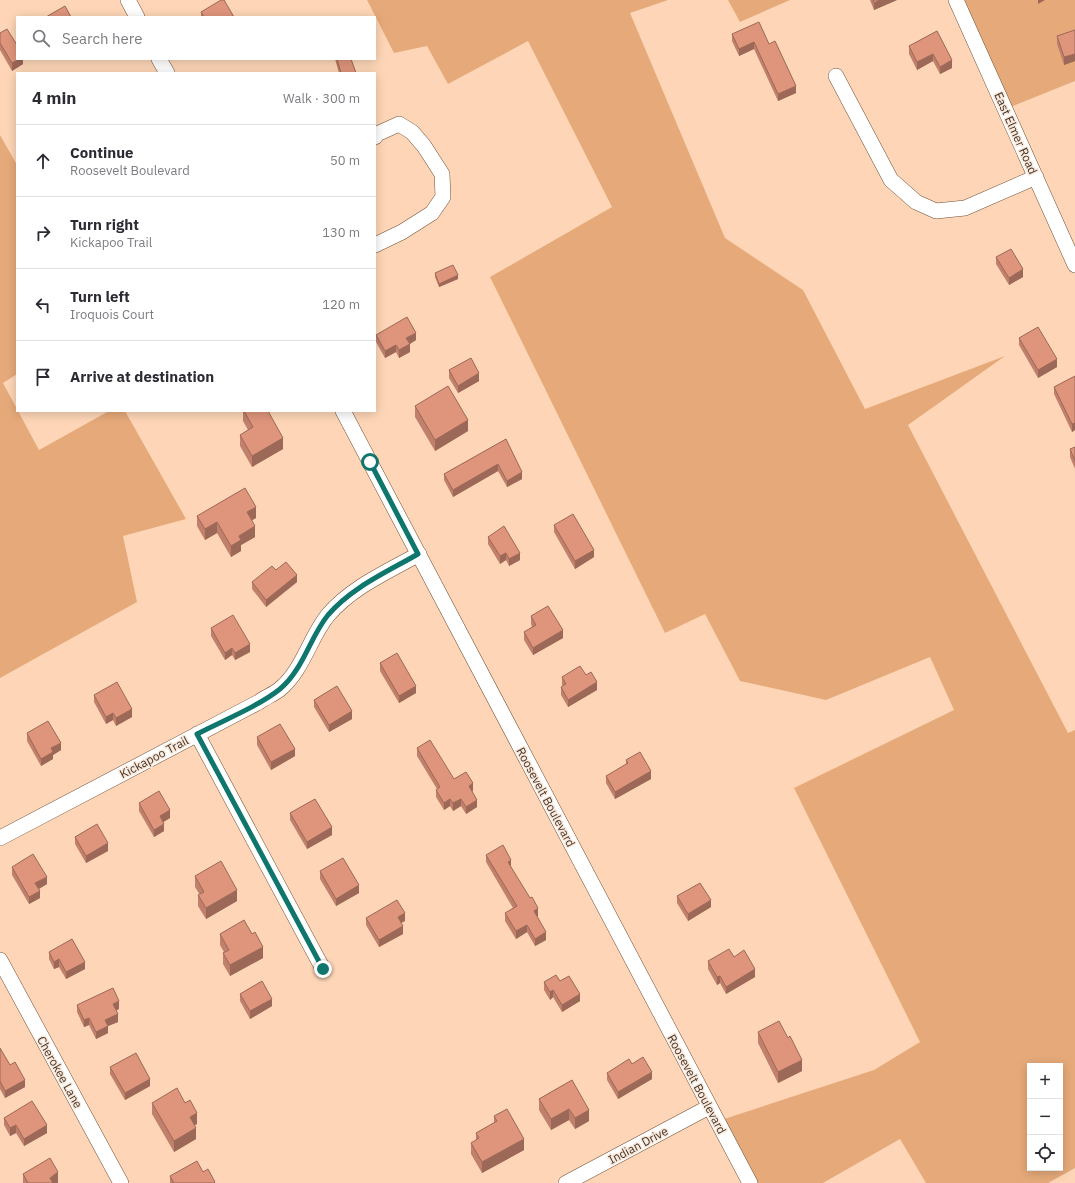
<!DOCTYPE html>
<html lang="en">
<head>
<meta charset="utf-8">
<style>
	:root { --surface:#fff; --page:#f2f2f3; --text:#2b2b33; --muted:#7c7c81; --line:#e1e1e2 }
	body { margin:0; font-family:"IBM Plex Sans",sans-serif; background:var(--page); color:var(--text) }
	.controls { position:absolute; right:12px; bottom:12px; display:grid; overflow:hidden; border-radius:0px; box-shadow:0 2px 10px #0003 }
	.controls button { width:36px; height:36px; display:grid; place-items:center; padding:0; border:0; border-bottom:1px solid var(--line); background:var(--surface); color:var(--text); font:20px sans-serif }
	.stop { position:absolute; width:12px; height:12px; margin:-9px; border:3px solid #0f766e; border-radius:50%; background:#fff }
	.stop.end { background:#0f766e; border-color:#fff; box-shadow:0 1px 4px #0008 }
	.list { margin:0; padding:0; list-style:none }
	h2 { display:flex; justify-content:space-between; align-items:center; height:52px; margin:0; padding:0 16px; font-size:17px }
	h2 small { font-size:13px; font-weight:400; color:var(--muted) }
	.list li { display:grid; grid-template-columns:26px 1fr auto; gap:12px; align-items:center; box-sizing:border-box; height:72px; padding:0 16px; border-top:1px solid var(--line) }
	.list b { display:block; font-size:15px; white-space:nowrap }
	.list p { margin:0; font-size:13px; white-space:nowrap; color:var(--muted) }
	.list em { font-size:13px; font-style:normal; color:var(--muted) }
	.icon { flex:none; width:22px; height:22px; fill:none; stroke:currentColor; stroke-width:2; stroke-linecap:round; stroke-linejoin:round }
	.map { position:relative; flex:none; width:1075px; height:1183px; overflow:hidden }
	.search { position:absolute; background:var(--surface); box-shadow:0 2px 10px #0003; left:16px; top:16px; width:360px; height:44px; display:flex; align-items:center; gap:10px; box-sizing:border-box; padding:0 14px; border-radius:0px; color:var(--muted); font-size:15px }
	.panel { position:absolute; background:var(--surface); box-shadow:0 2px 10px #0003; left:16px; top:72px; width:360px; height:340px; border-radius:0px }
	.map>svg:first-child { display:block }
	.green { fill:#e6aa7a; fill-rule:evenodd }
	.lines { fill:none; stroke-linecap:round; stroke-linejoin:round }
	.minor-casing { stroke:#715035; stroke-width:16 }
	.minor { stroke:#fff; stroke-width:15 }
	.wall { fill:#c0806b }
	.shaded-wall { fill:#9c6857 }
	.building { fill:#df957c; stroke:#9c6857 }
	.route { stroke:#0f766e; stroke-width:5 }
	.labels { text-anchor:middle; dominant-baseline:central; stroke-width:3; stroke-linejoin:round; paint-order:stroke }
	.street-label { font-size:12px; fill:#453629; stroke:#f9e9dc }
</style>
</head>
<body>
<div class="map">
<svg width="1075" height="1183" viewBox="0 0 1075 1183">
	<rect width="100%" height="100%" fill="#fed6b7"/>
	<path class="green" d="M367,0H668L630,13L725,238L803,290L865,409L1005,356L908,425L1068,733L1075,730V1168L1048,1183H926L900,1139L823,1183H752L718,1121L874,1070L920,1042L794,788L954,710L930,657L826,700L740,681L705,614L665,633L490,277L612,207L528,41L448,84L427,46L394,53ZM1030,1066H1060V1168H1030Z
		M728,0H790L740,22Z
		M951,0H1075V81L1003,110Z
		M0,135L17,165V374L3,383L39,450L109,411H125L186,519L123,536L137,602L0,678Z"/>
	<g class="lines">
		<defs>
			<path id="minor" d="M128,0L137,17
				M956,0L1075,265
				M159,59L167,73
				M836,76L891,180L916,202L936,211L965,208L1036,177
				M375,137L377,134L399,124L412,132L424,146L442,174L443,197L432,213L402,232L375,245
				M343,411L750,1183
				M197,734L323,969
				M0,838L259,702C266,697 274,694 280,689C303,670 310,637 328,615C352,587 387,572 419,554
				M0,960L121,1183
				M566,1183L709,1107"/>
		</defs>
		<use href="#minor" class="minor-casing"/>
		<use href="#minor" class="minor"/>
	</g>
	<path class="wall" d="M870,0H897L874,10Z
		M201,12L234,17H201Z
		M1075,30V61L1064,65L1057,44V36Z
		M937,31L952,68L940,74L933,61L917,70L909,54V46Z
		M0,33L23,59V64L12,71L0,50Z
		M732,34L769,44L796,93L778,101L754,49L739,56L732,41Z
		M335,59H351L356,73H339Z
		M996,257L1023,277L1009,285L996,264Z
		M435,273L458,279L439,287L435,277Z
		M376,335L416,340L410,344V352L399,358L396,352L385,358L376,342Z
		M1019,338L1057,367L1038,378L1019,345Z
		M449,370L479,381L458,393L449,378Z
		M1075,376V430L1072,432L1054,394V387Z
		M415,406L468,431L435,451L415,417Z
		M243,411H268L283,449L252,467L240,446V435L248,430L243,421Z
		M506,439L522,479L507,487L498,471L453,497L444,480V474Z
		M1075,447V469L1070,457V449Z
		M197,516L256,518L252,520L255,537L241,545V551L231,557L217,533L205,540L197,526Z
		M554,525L594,557L575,569L554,532Z
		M488,537L520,560L509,566L506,560L500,564L488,544Z
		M276,570L297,582L266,607L252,589V582Z
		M531,616L563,638L533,655L524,640V632L532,627L531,624Z
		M211,628L250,652L235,660L232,655L225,660L211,636Z
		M380,663L416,693L399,703L380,671Z
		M586,675L597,690L568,707L561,695V687L563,686L562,685V677Z
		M94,695L132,717L116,726L113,720L106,724L94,702Z
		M314,700L352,719L329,732L314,707Z
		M27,733L61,750L53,755V759L41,766L27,741Z
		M257,737L295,756L271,770L257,745Z
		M417,748L454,779L473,791H472L477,807L466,814L461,806L453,811L450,806L444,810L436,797V790L437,789L417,756Z
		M626,760L651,779L615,799L606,783V776L626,765Z
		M139,803L170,818L163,822L164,831L154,837L139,811Z
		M290,813L332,835L307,849L290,820Z
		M75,837L108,851L86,863L75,844Z
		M486,855L511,867L538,916H537L546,940L535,946L527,932L516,939L505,921V913L513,908L486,862Z
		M12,867L47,884L39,889L40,898L29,904L12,875Z
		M320,871L359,893L336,906L320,879Z
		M195,876L237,901L206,919L198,906V895H200L195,887Z
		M677,896L711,907L688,921L677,903Z
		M366,918L405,921L401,923L403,934L379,947L366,925Z
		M220,934L263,958L230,976L223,964V953L224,952L220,945Z
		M49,952L85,969L66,979L59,967L54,969L49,959Z
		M734,957L755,977L726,994L720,983L717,985L708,969V961Z
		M560,981L580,1001L562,1012L553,997L550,1000L544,990V982Z
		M240,994L272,1006L250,1019L240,1001Z
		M77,1005L119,1009L116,1010L118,1022L108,1026V1033L96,1039L89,1025L84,1027L77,1012Z
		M758,1032L802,1071L778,1083L758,1043Z
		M0,1048L10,1065L25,1087L5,1098L0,1089Z
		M632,1064L652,1079L618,1099L607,1080V1073Z
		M110,1067L150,1086L125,1100L110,1074Z
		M572,1080L589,1121L575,1129L569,1120L551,1130L539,1110V1099Z
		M152,1103L197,1124L194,1125L196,1139L174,1152L152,1114Z
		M494,1116L524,1150L482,1173L471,1154V1143L476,1140V1133L494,1123Z
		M4,1118L47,1133L24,1146L16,1133L10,1136L4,1125Z
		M203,1172L215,1183H170V1176Z
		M23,1174L58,1183H23Z"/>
	<path class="shaded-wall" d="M880,0H897L874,10V3Z
		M1038,0H1045L1038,4Z
		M754,42V49L739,56V49Z
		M933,54V61L917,70V62Z
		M1075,54V61L1064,65V57Z
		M19,59H23V64L12,71V63Z
		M952,60V68L940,74V67Z
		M796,86V93L778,101V94Z
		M1023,269V277L1009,285V278Z
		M458,275V279L439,287V284Z
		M416,333V340L406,346V338Z
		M410,344V352L399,358V350Z
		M396,345V352L385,358V351Z
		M1057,359V367L1038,378V370Z
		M479,373V381L458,393V386Z
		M468,420V431L435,451V440Z
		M1075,423V430L1072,432V424Z
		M283,438V449L252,467V456Z
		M498,464V471L453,497V490Z
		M522,472V479L507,487V481Z
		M256,507V518L247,523V512Z
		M217,522V533L205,540V529Z
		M255,526V537L241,545V551L231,557V546L239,536Z
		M594,550V557L575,569V561Z
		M506,553V560L500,564V556Z
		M520,553V560L509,566V559Z
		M297,575V582L266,607V600Z
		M563,630V638L533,655V648Z
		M250,644V652L235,660V653Z
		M232,648V655L225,660V653Z
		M597,682V690L568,707V700Z
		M416,686V693L399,703V696Z
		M132,709V717L116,726V718Z
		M352,711V719L329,732V725Z
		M113,713V720L106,724V717Z
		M61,743V750L53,755V759L41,766V759L51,748Z
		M295,749V756L271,770V762Z
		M651,771V779L615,799V792Z
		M473,783V791L469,793V786Z
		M450,799V806L444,810V803Z
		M461,799V806L453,811V803Z
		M477,800V807L466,814V807Z
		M170,810V818L160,824V816Z
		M164,824V831L154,837V830Z
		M332,827V835L307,849V842Z
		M108,843V851L86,863V856Z
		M511,860V867L508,862Z
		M47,877V884L35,891V883Z
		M359,885V893L336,906V899Z
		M237,890V901L206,919V908Z
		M40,891V898L29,904V897Z
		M711,900V907L688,921V914Z
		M538,908V916L534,918V911Z
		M405,913V921L398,924V917Z
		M527,925V932L516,939V931Z
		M403,926V934L379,947V940Z
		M546,932V940L535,946V939Z
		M263,947V958L230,976V965Z
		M59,959V967L54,969V962Z
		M85,962V969L66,979V972Z
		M755,969V977L726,994V987Z
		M720,976V983L717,985V977Z
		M553,990V997L550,1000V992Z
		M580,994V1001L562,1012V1005Z
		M272,999V1006L250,1019V1011Z
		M119,1001V1009L113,1012V1004Z
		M118,1014V1022L108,1026V1033L96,1039V1032L105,1020Z
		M89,1018V1025L84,1027V1020Z
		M802,1060V1071L778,1083V1072Z
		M652,1072V1079L618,1099V1092Z
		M150,1079V1086L125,1100V1093Z
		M25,1080V1087L5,1098V1091Z
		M569,1109V1120L551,1130V1119Z
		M589,1110V1121L575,1129V1118Z
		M197,1113V1124L190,1128V1117Z
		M16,1125V1133L10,1136V1128Z
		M47,1125V1133L24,1146V1139Z
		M196,1128V1139L174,1152V1141Z
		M524,1139V1150L482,1173V1162Z
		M58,1172V1183H50V1178Z"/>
	<path class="building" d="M221,0H224L234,17H204L201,12Z
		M873,0H880L874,3Z
		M65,6L71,17H46Z
		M759,22L769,44L775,41L796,86L778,94L754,42L739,49L732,34Z
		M7,29L17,45V59H19L12,63L0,43V33Z
		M1075,30V54L1064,57L1057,36Z
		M937,31L952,60L940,67L933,54L917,62L909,46Z
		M337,59H351L356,73H341Z
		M1011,249L1023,269L1009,278L996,257Z
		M453,265L458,275L439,284L435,273Z
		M407,317L416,333L406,338L410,344L399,350L396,345L385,351L376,335Z
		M1038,327L1057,359L1038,370L1019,338Z
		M471,358L479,373L458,386L449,370Z
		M1075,376V423L1072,424L1054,387Z
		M448,386L468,420L435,440L415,406Z
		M244,411H268L283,438L252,456L240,435L253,427Z
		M506,439L522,472L507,481L498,464L453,490L444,474Z
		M1075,447V461L1070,449Z
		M245,488L256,507L247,512L255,526L239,536L241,540L231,546L217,522L205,529L197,516Z
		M573,514L594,550L575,561L554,525Z
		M504,526L520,553L509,559L506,553L500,556L488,537Z
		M286,562L297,575L266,600L252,582L272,566L276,570Z
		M548,606L563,630L533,648L524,632L536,625L531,616Z
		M233,615L250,644L235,653L232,648L225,653L211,628Z
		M397,653L416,686L399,696L380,663Z
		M580,666L586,675L591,672L597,682L568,700L561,687L566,684L562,677Z
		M117,682L132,709L116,718L113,713L106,717L94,695Z
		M337,686L352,711L329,725L314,700Z
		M48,721L61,743L51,748L53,752L41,759L27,733Z
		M280,724L295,749L271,762L257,737Z
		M430,740L454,779L466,772L473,783L469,786L477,800L466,807L461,799L453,803L450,799L444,803L436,790L440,787L417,748Z
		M640,752L651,771L615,792L606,776L628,763L626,760Z
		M159,791L170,810L160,816L164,824L154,830L139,803Z
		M315,799L332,827L307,842L290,813Z
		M97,824L108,843L86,856L75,837Z
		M503,845L511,860L508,862L530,898L532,897L538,908L534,911L546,932L535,939L527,925L516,931L505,913L517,906L486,855Z
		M33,854L47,877L35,883L40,891L29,897L12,867Z
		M343,858L359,885L336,899L320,871Z
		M221,861L237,890L206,908L198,895L204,892L195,876Z
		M700,883L711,900L688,914L677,896Z
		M397,900L405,913L398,917L403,926L379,940L366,918Z
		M244,920L252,934L255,932L263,947L230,965L223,953L229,950L220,934Z
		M72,939L85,962L66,972L59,959L54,962L49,952Z
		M729,949L734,957L744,950L755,969L726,987L720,976L717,977L708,961Z
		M556,975L560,981L569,976L580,994L562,1005L553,990L550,992L544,982Z
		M262,981L272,999L250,1011L240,994Z
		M113,988L119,1001L113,1004L118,1014L105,1020L108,1026L96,1032L89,1018L84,1020L77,1005Z
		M779,1021L788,1038L790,1036L802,1060L778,1072L758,1032Z
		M0,1048L10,1065L15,1062L25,1080L5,1091L0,1081Z
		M136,1053L150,1079L125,1093L110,1067Z
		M643,1057L652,1072L618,1092L607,1073L629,1059L632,1064Z
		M572,1080L589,1110L575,1118L569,1109L551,1119L539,1099Z
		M177,1088L185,1103L190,1100L197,1113L190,1117L196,1128L174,1141L152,1103Z
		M32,1101L47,1125L24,1139L16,1125L10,1128L4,1118Z
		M507,1109L524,1139L482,1162L471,1143L479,1138L476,1133L497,1121L494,1116Z
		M50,1158L58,1172L50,1178L53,1183H28L23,1174Z
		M197,1161L203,1172L208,1169L215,1182L214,1183H174L170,1176Z"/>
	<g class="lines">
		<path class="route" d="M323,969L197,734C222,721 259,706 280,689C303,670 310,637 328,615C352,587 387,572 418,554L370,462"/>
	</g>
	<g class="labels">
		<g class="street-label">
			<text transform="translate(1016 133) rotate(66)">East Elmer Road</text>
			<text transform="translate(154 757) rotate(-28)">Kickapoo Trail</text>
			<text transform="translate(546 797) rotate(62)">Roosevelt Boulevard</text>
			<text transform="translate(60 1072) rotate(61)">Cherokee Lane</text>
			<text transform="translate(697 1084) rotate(62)">Roosevelt Boulevard</text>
			<text transform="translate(638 1145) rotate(-28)">Indian Drive</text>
		</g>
	</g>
</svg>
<div class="controls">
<button>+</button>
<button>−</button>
<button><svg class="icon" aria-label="locate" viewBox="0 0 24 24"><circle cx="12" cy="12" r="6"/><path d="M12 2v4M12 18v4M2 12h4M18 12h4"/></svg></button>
</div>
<div class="stop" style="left:370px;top:462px"></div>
<div class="stop end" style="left:323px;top:969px"></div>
<div class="search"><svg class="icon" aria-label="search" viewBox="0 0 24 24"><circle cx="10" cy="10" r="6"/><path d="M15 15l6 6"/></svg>Search here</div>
<section class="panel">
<h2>4 min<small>Walk · 300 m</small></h2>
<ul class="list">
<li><svg class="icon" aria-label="ahead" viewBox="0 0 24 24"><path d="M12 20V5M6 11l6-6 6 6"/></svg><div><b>Continue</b><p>Roosevelt Boulevard</p></div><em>50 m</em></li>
<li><svg class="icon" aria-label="right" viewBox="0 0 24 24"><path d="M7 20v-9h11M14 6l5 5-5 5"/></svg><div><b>Turn right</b><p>Kickapoo Trail</p></div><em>130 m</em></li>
<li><svg class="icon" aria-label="left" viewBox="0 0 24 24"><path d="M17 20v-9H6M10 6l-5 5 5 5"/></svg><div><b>Turn left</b><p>Iroquois Court</p></div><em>120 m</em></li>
<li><svg class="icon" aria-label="arrive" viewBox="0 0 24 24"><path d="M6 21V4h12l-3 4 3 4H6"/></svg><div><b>Arrive at destination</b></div></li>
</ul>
</section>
</div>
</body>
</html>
